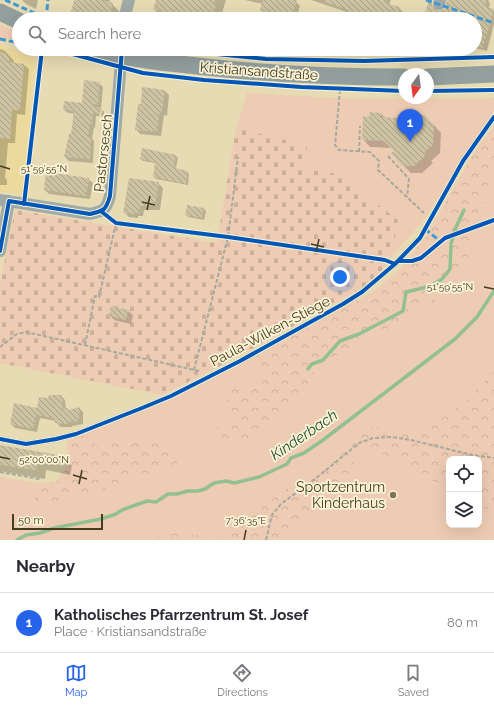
<!DOCTYPE html>
<html lang="en">
<head>
<meta charset="utf-8">
<style>
	:root { --surface:#fff; --page:#f2f2f3; --text:#2b2b33; --muted:#7c7c81; --line:#e1e1e2; --accent:#2563eb }
	body { margin:0; font-family:Raleway,sans-serif; background:var(--page); color:var(--text) }
	.controls { position:absolute; right:12px; bottom:12px; display:grid; overflow:hidden; border-radius:8px; box-shadow:0 4px 16px #0002 }
	.controls button { width:36px; height:36px; display:grid; place-items:center; padding:0; border:0; border-bottom:1px solid var(--line); background:var(--surface); color:var(--text); font:20px sans-serif }
	.compass { position:absolute; left:398px; top:68px; width:36px; height:36px; border-radius:50%; background:var(--surface); box-shadow:0 4px 16px #0002; rotate:194deg }
	.scale { position:absolute; left:12px; bottom:10px; width:91px; box-sizing:border-box; padding-left:4px; border:2px solid #453c1f; border-top:0; font-size:11px; line-height:14px; white-space:nowrap; color:#453c1f; -webkit-text-stroke:3px #fcf4d8; paint-order:stroke }
	.you { position:absolute; left:340px; top:277px; width:14px; height:14px; margin:-10px; border:3px solid #fff; border-radius:50%; background:#1a73e8; box-shadow:0 0 0 6px #1a73e833 }
	.badge { display:grid; place-items:center; width:26px; height:26px; border-radius:50%; background:var(--accent); color:#fff; font-size:13px; font-weight:700 }
	.pin { position:absolute; translate:-50% -33px; filter:drop-shadow(0 1px 2px #0008) }
	.pin::after { content:''; position:absolute; top:21px; width:14px; height:12px; background:inherit; clip-path:polygon(0 0,100% 0,50% 100%) }
	.list { margin:0; padding:0; list-style:none }
	h2 { display:flex; justify-content:space-between; align-items:center; height:52px; margin:0; padding:0 16px; font-size:17px }
	h2 small { font-size:13px; font-weight:400; color:var(--muted) }
	.list li { display:grid; grid-template-columns:26px 1fr auto; gap:12px; align-items:center; box-sizing:border-box; height:60px; padding:0 16px; border-top:1px solid var(--line) }
	.list b { display:block; font-size:15px; white-space:nowrap }
	.list p { margin:0; font-size:13px; white-space:nowrap; color:var(--muted) }
	.list em { font-size:13px; font-style:normal; color:var(--muted) }
	.icon { flex:none; width:22px; height:22px; fill:none; stroke:currentColor; stroke-width:2; stroke-linecap:round; stroke-linejoin:round }
	.map { position:relative; flex:none; width:494px; height:540px; overflow:hidden }
	.search { position:absolute; background:var(--surface); box-shadow:0 4px 16px #0002; left:12px; right:12px; top:12px; height:44px; display:flex; align-items:center; gap:10px; box-sizing:border-box; padding:0 14px; border-radius:22px; color:var(--muted); font-size:15px }
	.sheet { height:112px; background:var(--surface) }
	nav { display:flex; justify-content:space-around; align-items:center; box-sizing:border-box; height:56px; border-top:1px solid var(--line); background:var(--surface); font-size:11px; color:var(--muted) }
	nav a { display:grid; justify-items:center; gap:2px }
	nav .on { color:var(--accent) }
	.map>svg:first-child { display:block }
	.built { fill:#ecd99c }
	.green { fill:#eeccb3 }
	.forest { fill:url(#forest-crowns) }
	.cemetery { fill:url(#cemetery-stones) }
	.shadow { fill:#0003 }
	.lines { fill:none; stroke-linecap:round; stroke-linejoin:round }
	.stream { stroke:#92c092; stroke-width:3.5 }
	.building { fill:url(#building-back-hatch) }
	.path { stroke:#a6a99f; stroke-width:2; stroke-dasharray:4 2; stroke-linecap:butt }
	.lane { stroke:#a0aba7; stroke-width:6 }
	.street { stroke:#a0aba7; stroke-width:12 }
	.secondary { stroke:#929f9c; stroke-width:17 }
	.quiet { stroke:#4099d5; stroke-width:3; stroke-dasharray:6 3; stroke-linecap:butt }
	.cycleway-casing { stroke:#fcf4d8; stroke-width:6 }
	.cycleway { stroke:#0057b8; stroke-width:4 }
	.ticks { fill:none; stroke:#453c1f; stroke-width:1.5 }
	.poi-dot { fill:#7e7453; stroke:#fcf4d8; stroke-width:1.5 }
	.labels { text-anchor:middle; dominant-baseline:central; stroke-width:3.5; stroke-linejoin:round; paint-order:stroke }
	.street-label { font-size:14px; fill:#453c1f; stroke:#fcf4d8 }
	.poi-label { font-size:14px; fill:#453c1f; stroke:#fcf4d8; text-anchor:end }
	.water-label { font-size:15px; font-style:italic; fill:#1d5130; stroke:#fcf4d8 }
	.ticks-label { font-size:10px; text-anchor:middle; fill:#453c1f; stroke:#fcf4d8; stroke-width:3.5; stroke-linejoin:round; paint-order:stroke }
</style>
</head>
<body>
<div class="map">
<svg width="494" height="540" viewBox="0 0 494 540">
	<defs>
		<pattern id="forest-crowns" width="20" height="18" patternUnits="userSpaceOnUse"><rect width="20" height="18" fill="#eeccb3"/><path d="M2 6a3 3 0 1 1 6 0M12 15a3 3 0 1 1 6 0" fill="none" stroke="#cdb09a"/></pattern>
		<pattern id="cemetery-stones" width="16" height="16" patternUnits="userSpaceOnUse"><rect width="16" height="16" fill="#eeccb3"/><path d="M2 7V4a2 2 0 0 1 4 0v3zM10 15v-3a2 2 0 0 1 4 0v3z" fill="#cdb09a"/></pattern>
		<pattern id="building-back-hatch" width="6" height="6" patternUnits="userSpaceOnUse"><rect width="6" height="6" fill="#cdc3a2"/><path d="M-1 5l2 2M0 0l6 6M5-1l2 2" fill="none" stroke="#a8a083"/></pattern>
	</defs>
	<rect width="100%" height="100%" fill="#e7dbb4"/>
	<path class="built" d="M0,44L35,58L22,194L0,191Z"/>
	<path class="green" d="M0,25L16,31L13,39L0,38Z
		M247,93L336,98L416,99L494,98V111L475,139L423,221L392,256L398,220L339,174L306,169L307,145L236,128Z
		M494,171V372L461,405L417,436L405,435L384,427L369,428L252,514L231,533L215,537L163,532L150,540H0V477L37,483L34,506L89,495L122,442C114,444 102,450 94,444C89,439 88,437 81,435L175,398L252,358L265,374L261,385L247,390L237,386L227,402L230,415L225,424L213,429L298,402L317,366L366,339L405,321L465,267L487,187Z
		M370,451L380,453L449,489V525H479V505L494,512V540H286L288,536L334,500L356,459L361,453Z"/>
	<path class="forest" d="M494,126V171L487,187L465,267L441,297L405,321L366,339L317,366L298,402L275,425L242,444L217,440L210,436L213,429L225,424L230,415L227,402L229,390L237,386L247,390L261,385L265,374L252,358L375,290L399,270L425,238L475,151Z
		M494,372V512L479,505V459H449V489L380,453C369,450 364,449 356,459L334,500L288,536L286,540H150L162,532L215,537L231,533L252,514L369,428L384,427L405,435L417,436L461,405Z
		M81,435L88,437L96,445L103,447L122,442L145,440H165L177,450V465L89,495L33,506L37,483L56,482C70,464 70,464 66,442Z"/>
	<path class="cemetery" d="M236,128L307,145L306,169L339,174L398,220L392,256L382,270L366,285L330,306L222,365L162,395L0,363V284L15,210L217,243Z"/>
	<path class="shadow" d="M22,0H38L36,9L26,4Z
		M75,0H110L109,3L112,4L119,11L118,19H75L71,16Z
		M157,0H226L222,13L224,15L223,19H162V17L154,9Z
		M245,0H290L296,2L300,6L297,16L308,19H273L271,16L265,14L261,10L263,4Z
		M311,0H391L389,5L399,8L403,12L401,19H344L347,12Z
		M457,0H488L490,4L489,8L494,11V24L487,51L475,48V19H424L449,15Z
		M0,49L4,50L9,55L14,61V64L24,65L29,69L25,115L17,114L15,143H8L5,178L7,180V185H0Z
		M332,49H353L352,55Z
		M357,49H371L370,53Z
		M377,49H392L391,53Z
		M399,49H413L412,53Z
		M439,49H453L452,53Z
		M99,83L103,87L101,109L102,110H100L99,116H96L95,128L94,127L92,139L94,141L93,163L69,161L65,157L72,136L75,114L68,113L64,110L83,104Z
		M165,91L169,95L167,116L164,115L161,136L140,134L136,129L141,106Z
		M102,110L104,112V117L101,116Z
		M381,114L386,118L433,124L441,133L440,153L431,161L433,163L422,173H411L403,165L392,148L370,147L363,139L370,118Z
		M143,149L176,156L178,158L176,168L178,170L188,172L189,174L188,185L156,179L154,177L156,163L143,161L141,159Z
		M88,179L93,183L90,199L49,194L45,190Z
		M158,183L163,188L160,210H144L143,216H138V218L129,217L124,212Z
		M204,209L206,211L204,220L188,217L186,215Z
		M128,311L133,315L131,324L114,320L110,315Z
		M61,396L65,400L66,409L69,411L79,408L83,412V424L72,426L71,427H60L56,421L40,418L37,432L15,428L11,424L38,409L49,400Z
		M0,447L63,457L72,466L70,475L46,470L45,479L0,471Z"/>
	<g class="lines">
		<path class="stream" d="M308,369L312,364L323,360L340,341L359,334L403,311L406,292L431,286L442,279L450,269L451,244L456,227L464,210
			M17,540L26,535L40,533L54,528L101,519L116,514L122,510L147,501L156,502L168,494H177L188,491H198L205,489L214,483L226,481L234,483L259,477L287,464L291,458L304,453L323,440L455,339L477,317L494,291"/>
	</g>
	<path class="building" d="M74,0H101L113,3L109,19H82L70,16Z
		M156,0H215L214,5L216,6L212,19H161L163,12L153,9Z
		M263,0H297L291,19H275L270,17L271,14L260,10Z
		M324,0H386L385,3L400,7L396,19H343L346,9L324,2Z
		M429,0H432V6L438,11L445,9L447,0H486L485,6L494,9L483,48L475,45V19H423Z
		M0,52L10,55L9,62L24,64L20,110H12L10,139L0,138Z
		M84,80L100,82L98,105L94,104V106L101,108L100,113H93L92,125L90,124L88,136L91,137L90,159L64,157L69,134H71L74,111L63,110L64,101L82,103Z
		M142,87L165,90L162,112L160,111L157,132L135,130L138,104H141Z
		M370,112L382,113L381,117L415,119V114L425,115L434,125L433,145L424,153L426,155L414,166H402L391,153L394,151L384,141L362,140L363,116L369,117Z
		M142,148L176,155L174,166L176,167L175,168L188,171L186,184L153,177L155,162L140,159Z
		M46,172L89,178L86,196L44,190Z
		M129,178L159,182L155,206H140L139,213L134,212V214L123,213Z
		M187,205L204,208L202,218L185,215Z
		M111,306L129,310L126,320L109,316Z
		M49,395H62L63,409L68,408V410L80,407L79,421L68,422L67,424L55,423L54,418L36,415L33,429L10,424L14,403L37,408L39,397L48,398Z
		M0,445L64,456L62,466L38,462L36,470L0,465Z"/>
	<g class="lines">
		<path class="path" d="M340,90L335,145L339,150L370,152L379,161L378,170L424,213
			M359,152L360,126
			M388,156L409,179L407,197
			M85,345L95,296L99,297L116,223
			M0,347L17,334L26,332L199,371
			M194,370L228,237L238,157
			M0,472L40,479
			M266,540L272,515L281,504L320,475L359,443L373,438L392,437L411,440L472,455L494,458"/>
		<path class="lane" d="M0,439L26,444L56,439L76,434L142,408L171,396L240,361L343,304L362,292L395,264L420,238L463,161L494,117"/>
		<path class="street" d="M439,4L440,0
			M124,19L129,0
			M0,200L90,214C104,211 106,210 110,196L122,49
			M0,251L9,201"/>
		<path class="secondary" d="M0,12L19,21
			M92,49C127,59 162,62 197,66C266,74 335,77 404,77
			M428,77L494,74"/>
		<path class="quiet" d="M5,0L48,19
			M426,0L494,23
			M46,19L48,0
			M0,39L19,43
			M425,229L440,241"/>
		<defs>
			<path id="cycleway" d="M36,49L65,52L143,73L204,80L301,87L404,91
				M167,49L266,59L364,61L494,57
				M428,91L494,90
				M24,204L42,50
				M102,212L116,223L228,237L385,260L395,264
				M0,251L9,201L90,214C104,211 106,210 110,196L122,49
				M399,261H412L421,258L445,238L494,220
				M0,439L26,444L56,439L76,434L142,408L171,396L240,361L343,304L362,292L395,264L420,238L463,161L494,117"/>
		</defs>
		<use href="#cycleway" class="cycleway-casing"/>
		<use href="#cycleway" class="cycleway"/>
	</g>
	<path class="ticks" d="M0,166L10,169M142,202L155,205M147,210L150,196M311,244L324,247M316,252L319,239M484,287L494,289M0,457L10,459M73,475L87,479M79,484L82,470M244,540L246,530"/>
	<circle class="poi-dot" cx="393" cy="495" r="4"/>
	<g class="labels">
		<g class="street-label">
			<text transform="translate(259 71) rotate(4)">Kristiansandstraße</text>
			<text transform="translate(103 153) rotate(-84)">Pastorsesch</text>
			<text transform="translate(270 331) rotate(-28)">Paula-Wilken-Stiege</text>
		</g>
		<g class="poi-label">
			<text x="385" y="487">Sportzentrum<tspan x="385" dy="16">Kinderhaus</tspan></text>
		</g>
		<g class="water-label">
			<text transform="translate(304 435) rotate(-34)">Kinderbach</text>
		</g>
	</g>
	<g class="ticks-label">
		<text x="44" y="172">51°59'55"N</text>
		<text x="450" y="290">51°59'55"N</text>
		<text x="44" y="463">52°00'00"N</text>
		<text x="246" y="524">7°36'35"E</text>
	</g>
</svg>
<div class="controls">
<button><svg class="icon" aria-label="locate" viewBox="0 0 24 24"><circle cx="12" cy="12" r="6"/><path d="M12 2v4M12 18v4M2 12h4M18 12h4"/></svg></button>
<button><svg class="icon" aria-label="layers" viewBox="0 0 24 24"><path d="M12 4l9 5-9 5-9-5zM3 14l9 5 9-5"/></svg></button>
</div>
<svg class="compass" viewBox="-18 -18 36 36"><path d="M0-13l5 13h-10z" fill="#e53935"/><path d="M0 13l5-13h-10z" fill="#7c7c81"/></svg>
<div class="scale">50 m</div>
<div class="you"></div>
<div class="pin badge" style="left:410px;top:142px">1</div>
<div class="search"><svg class="icon" aria-label="search" viewBox="0 0 24 24"><circle cx="10" cy="10" r="6"/><path d="M15 15l6 6"/></svg>Search here</div>
</div>
<section class="sheet">
<h2>Nearby<small></small></h2>
<ul class="list">
<li><span class="badge">1</span><div><b>Katholisches Pfarrzentrum St. Josef</b><p>Place · Kristiansandstraße</p></div><em>80 m</em></li>
</ul>
</section>
<nav>
<a class="on"><svg class="icon" aria-label="map" viewBox="0 0 24 24"><path d="M3 6l6-2 6 2 6-2v14l-6 2-6-2-6 2zM9 4v14M15 6v14"/></svg>Map</a>
<a><svg class="icon" aria-label="directions" viewBox="0 0 24 24"><path d="M12 3l9 9-9 9-9-9zM9 14v-3h6M13 9l2 2-2 2"/></svg>Directions</a>
<a><svg class="icon" aria-label="saved" viewBox="0 0 24 24"><path d="M7 4h10v16l-5-4-5 4z"/></svg>Saved</a>
</nav>
</body>
</html>
